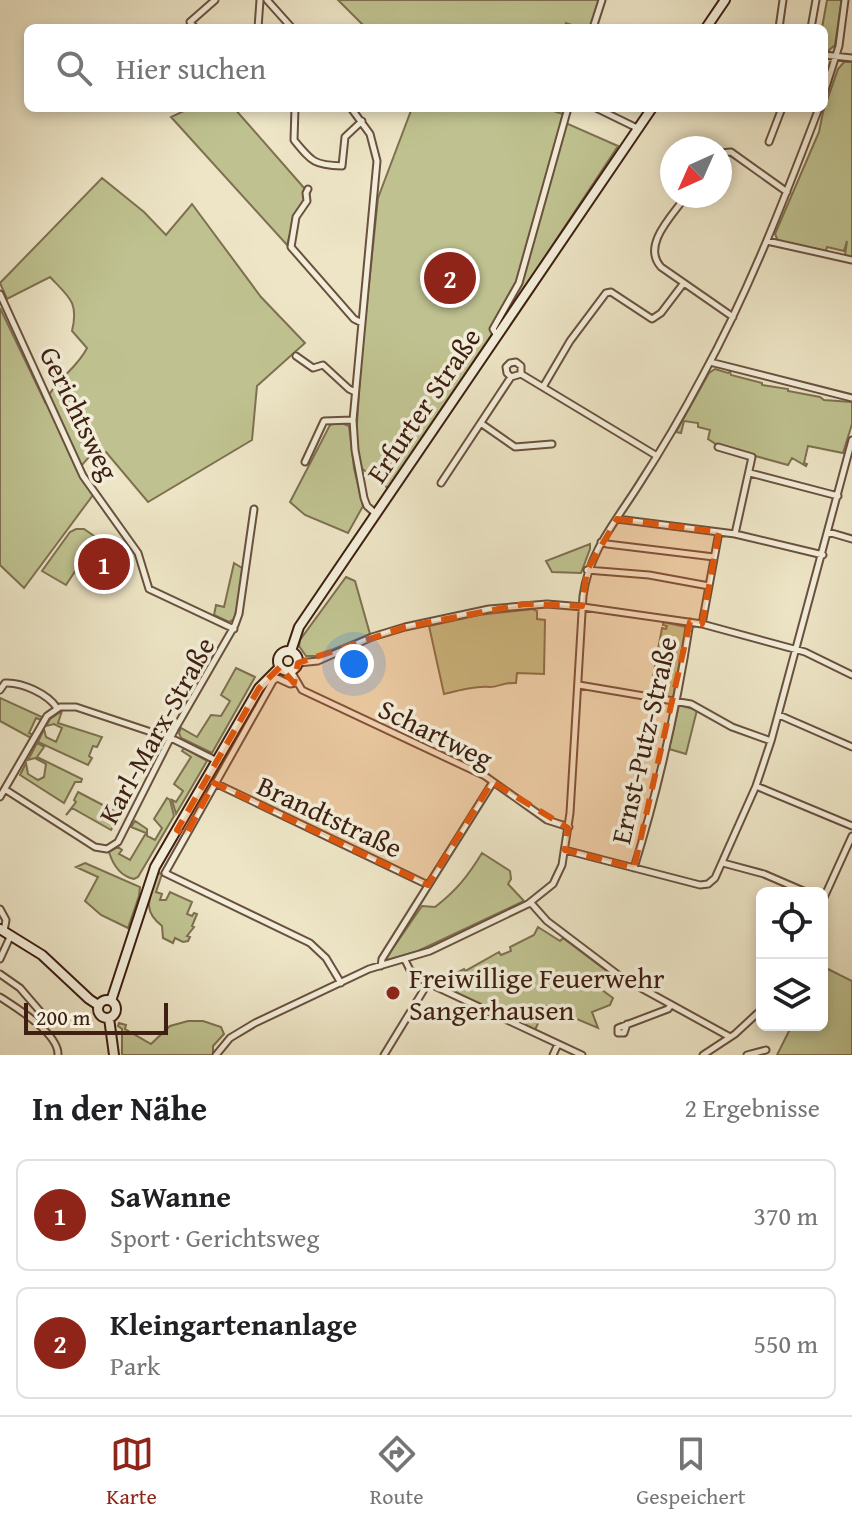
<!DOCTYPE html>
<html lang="de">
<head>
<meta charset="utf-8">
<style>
	:root { --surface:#fff; --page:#f2f2f2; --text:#202124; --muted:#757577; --line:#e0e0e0; --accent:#8f2418 }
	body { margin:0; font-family:"Gentium Book Plus",serif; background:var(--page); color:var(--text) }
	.controls { position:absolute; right:24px; bottom:24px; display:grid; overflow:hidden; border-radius:12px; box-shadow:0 4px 12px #0003 }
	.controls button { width:72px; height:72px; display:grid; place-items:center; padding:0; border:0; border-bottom:2px solid var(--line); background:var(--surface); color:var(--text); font:40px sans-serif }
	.compass { position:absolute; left:660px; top:136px; width:72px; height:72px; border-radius:50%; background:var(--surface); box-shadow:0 4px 12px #0003; rotate:225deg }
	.scale { position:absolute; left:24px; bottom:20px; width:144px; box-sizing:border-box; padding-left:8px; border:4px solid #3e1f11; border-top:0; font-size:22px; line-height:28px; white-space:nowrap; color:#3e1f11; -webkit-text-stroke:6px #f3eeda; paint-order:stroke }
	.you { position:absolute; left:354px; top:664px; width:28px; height:28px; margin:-20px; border:6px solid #fff; border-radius:50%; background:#1a73e8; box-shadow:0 0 0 12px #1a73e833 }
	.badge { display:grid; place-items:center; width:52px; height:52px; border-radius:50%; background:var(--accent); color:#fff; font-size:26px; font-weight:700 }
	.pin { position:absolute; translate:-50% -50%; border:4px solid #fff; box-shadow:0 2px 8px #0006 }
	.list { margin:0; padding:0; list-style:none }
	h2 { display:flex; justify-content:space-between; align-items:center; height:104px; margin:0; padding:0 32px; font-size:34px }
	h2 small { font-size:26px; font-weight:400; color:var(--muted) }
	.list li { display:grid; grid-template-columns:52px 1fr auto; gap:24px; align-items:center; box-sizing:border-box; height:112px; margin:0 16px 16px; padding:0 16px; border:2px solid var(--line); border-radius:12px }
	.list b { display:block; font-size:30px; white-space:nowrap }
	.list p { margin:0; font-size:26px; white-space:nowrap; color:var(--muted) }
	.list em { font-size:26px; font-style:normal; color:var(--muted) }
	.icon { flex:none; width:44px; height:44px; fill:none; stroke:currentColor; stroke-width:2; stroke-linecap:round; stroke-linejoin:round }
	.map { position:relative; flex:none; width:852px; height:1055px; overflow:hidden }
	.search { position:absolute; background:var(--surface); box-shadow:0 4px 12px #0003; left:24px; right:24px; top:24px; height:88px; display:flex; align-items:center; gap:20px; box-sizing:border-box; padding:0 28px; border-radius:12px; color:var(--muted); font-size:30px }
	.sheet { height:360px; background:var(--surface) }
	nav { display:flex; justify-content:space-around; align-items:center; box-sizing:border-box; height:112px; border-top:2px solid var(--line); background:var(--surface); font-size:22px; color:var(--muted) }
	nav a { display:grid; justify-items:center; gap:4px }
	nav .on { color:var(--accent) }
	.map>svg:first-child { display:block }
	.green { fill:#bfc290; stroke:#7e7050; stroke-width:2 }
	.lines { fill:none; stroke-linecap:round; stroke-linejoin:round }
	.minor-casing { stroke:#6a503e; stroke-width:9 }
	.secondary-casing { stroke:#3e1f11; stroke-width:12 }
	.minor { stroke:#f3eeda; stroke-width:5 }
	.secondary { stroke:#f3eeda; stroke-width:8 }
	.marked { fill:#e0560c; fill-opacity:0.2; stroke:#e0560c; stroke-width:6; stroke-dasharray:16 10; stroke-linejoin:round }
	.poi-dot { fill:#8f2418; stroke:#f3eeda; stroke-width:3 }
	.labels { text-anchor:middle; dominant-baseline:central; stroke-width:7; stroke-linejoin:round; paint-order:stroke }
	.street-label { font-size:28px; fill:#3e1f11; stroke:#f3eeda }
	.poi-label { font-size:28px; fill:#3e1f11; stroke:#f3eeda; text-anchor:start }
</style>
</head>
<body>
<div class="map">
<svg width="852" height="1055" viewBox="0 0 852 1055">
	<rect width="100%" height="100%" fill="#ede5c6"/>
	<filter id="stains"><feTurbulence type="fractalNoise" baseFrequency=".0025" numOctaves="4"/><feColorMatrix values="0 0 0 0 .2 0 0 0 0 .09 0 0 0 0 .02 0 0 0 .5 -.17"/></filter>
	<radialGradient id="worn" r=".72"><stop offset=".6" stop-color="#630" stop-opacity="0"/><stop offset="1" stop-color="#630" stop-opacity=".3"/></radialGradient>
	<path class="green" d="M338,0H599L590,28H580L566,23L564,28H366Z
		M827,0H841V5L835,45L828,51H824L822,28Z
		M844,62H852V257L845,255L847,241L844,251L827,247L826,251L778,241L775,234L819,132L823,112L838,69Z
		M190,108H234L305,189L303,193L306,198L295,215L287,245L171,117Z
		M412,108H544L563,114L561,121L618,146L492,337L388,488L361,468L356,440L361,360L378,198Z
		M102,178L144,212L166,235L192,204L261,297L305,343L257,386L252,440L148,502L106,452L102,454L96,449L81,466L96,491L24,588L0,565V308L45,402C53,382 77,369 87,348L72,331C79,302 69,297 50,277L7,299L0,283Z
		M715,369L728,373L730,372L731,375L762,383V385L788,389V391L820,397L824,400L852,402V424L843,453L808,446L804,463L807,464L806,466L792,458L788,465L719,446L708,439L710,430L698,427V423L684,421L681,433L676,432L709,373Z
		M339,422L349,426L354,468L363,506L348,533L305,515L290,502L330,425Z
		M76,529H84L97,538L66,585L42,571L70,532Z
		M590,544V549L581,573L552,572L546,561Z
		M234,563L242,568L241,592L234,619L229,622L214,615L216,605L224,607Z
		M346,577L355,581L370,634L317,656H306L299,646L300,640Z
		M533,609L537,611V619L545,620L544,674L517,673L516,683C505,682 498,687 490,687C475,686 460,690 444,694L429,626L479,615Z
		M663,622L686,627L673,698L650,693L662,628L666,629L667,626L663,625Z
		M236,668L255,677L212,753L181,738L179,733L181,728L197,737L211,715L221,716L230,701L221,695Z
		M0,698L42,717L41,720L36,718L29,733L33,735L31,738L0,721Z
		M679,705L697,710L686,754L669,749Z
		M62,711L58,723L102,737L97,747L93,746L89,756L92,758L88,765L38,742L44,729L46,737L56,742L62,728L54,724L46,726L50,719Z
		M37,743L44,747L37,757L82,779L81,782H75L64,803L20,775L26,763L28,774L38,780L44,777L46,764L35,758L28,760Z
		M184,748L207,761L176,814L172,800L176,802L183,791L174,784L191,757L182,751Z
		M78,792L120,814L111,830L72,808L66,815L76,802L74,800Z
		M167,798L170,800L174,816L138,877L134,879C120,876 113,865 109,852L118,847L122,850L119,854L130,860L146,833L131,827L135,821L147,829V836L155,840L162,828L154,819Z
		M482,853L510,871L511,879L508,884L524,901L418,951L384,961L422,906L435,907C456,891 468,876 482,853Z
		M85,863L140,887L139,896L128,928L101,915L85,901L98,877L76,867Z
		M158,873L162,874L156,892L162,894L160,900H166L170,892L192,902L187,914L192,916L194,913L197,914L192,926L194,927L187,936L190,937L188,941L183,942L175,938L173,943L163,938L162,926C140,909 151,896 158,873Z
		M538,927L560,941L563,938L608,972L598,987L613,998L610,1005L592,1012L598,1028L546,1006L535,1030L438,985L440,981L464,969L465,971L499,952L501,955L511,951L510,947L534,935Z
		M822,966L852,981V1055H777L792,1025H822Z
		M188,1021H203L221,1027L224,1034L213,1046V1055H122V1029L118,1026L119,1023L126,1025L125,1029L151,1044L170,1026Z"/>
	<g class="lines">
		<defs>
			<path id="minor" d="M267,0L292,28
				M195,28L190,22L215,0
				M258,28L260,0
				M593,28L602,0
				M779,28L783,0
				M811,28L816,0
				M824,55L852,58
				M824,93L839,46L845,0
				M295,108L294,140C312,162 314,165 342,166L345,137L362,121
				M351,108L370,134L377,161L353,420L355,450L364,498L367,506L375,513
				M596,108L637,128
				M769,142L782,108
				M720,153L731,152L787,192
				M308,189L306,193L307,201L296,217L291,247L354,319L362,323
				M686,196C673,215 641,245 661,267L733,317
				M767,241L852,260
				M0,294L83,476L138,553L149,589L234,629
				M497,336L493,329L519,283L568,108
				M296,356L313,368L323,365L349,389L355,392
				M710,362L852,398
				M521,374L657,456
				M543,387L570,341L606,293L611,292L652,319L661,313L683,284
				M482,424L515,447L552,444
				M718,447L752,457L735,534
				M305,462L324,421L353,420
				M750,473L838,496
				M441,483L511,377L521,374V366L516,362L510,363L506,367L507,373L511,377
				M617,519L735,534L823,555
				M828,532L852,539
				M601,542L607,544L714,557
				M587,570L649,575L709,586
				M702,624L719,532
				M298,663L318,661L372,637L405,627L489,609L547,604L583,607L702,624L805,652L852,675
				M291,671L302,690L485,776L547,820L569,827
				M296,683L290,684L277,678L273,681L165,873L310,943L326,958L341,983
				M579,685L691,704L732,727L771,741
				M0,690L5,683C22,682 48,694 57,708
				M779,715L852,747
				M215,783L428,885
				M756,786L852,826
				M6,790L95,847L107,849L118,842L175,729L235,625L239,614L254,509
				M0,797L47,716L60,707H76L175,740L217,761
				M565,850L700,885L708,884L715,878L756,786L771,741L852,440
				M723,863L764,874L808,893
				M634,868C659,787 677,706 690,622
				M822,902L852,836
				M531,903L547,921L621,977L730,1037
				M0,909L6,920L4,931
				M0,959L11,935
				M405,960L410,970L428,983L582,1055
				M381,966L382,959L493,782
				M0,974L20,988L44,1016
				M0,997C17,1008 59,1034 58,1055
				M627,1024L624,1033H618V1028L668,1009L671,1005
				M216,1055L230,1038L255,1023L369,969L430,951L528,904L553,884L562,865L570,813L583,596C589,551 617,520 640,483C662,449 683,413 702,377C749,291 784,200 819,108
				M384,1055L428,983
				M553,1055L558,1044
				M703,1055L735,1034L762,1009
				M747,1055L766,1050"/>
			<path id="secondary" d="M706,28L725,0
				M278 661a10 10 0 1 1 20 0a10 10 0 1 1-20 0Z
				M291,651L299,627L652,108
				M0,929L42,955L89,999L98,1005
				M98 1009a9 9 0 1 1 18 0a9 9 0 1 1-18 0Z
				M111,1001L155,867L259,688L280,667
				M109,1018L114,1055"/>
		</defs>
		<use href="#minor" class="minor-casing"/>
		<use href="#secondary" class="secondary-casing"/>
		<use href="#minor" class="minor"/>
		<use href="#secondary" class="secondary"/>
	</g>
	<path class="marked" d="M617,519L719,532L702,624L690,622L634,868L565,850L568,828L492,782L428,885L214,783L186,835L177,830L259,688L280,667L294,683L298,663L405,627L524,604L582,606L587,570Z"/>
	<circle class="poi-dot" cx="393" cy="993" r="8"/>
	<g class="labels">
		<g class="street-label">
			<text transform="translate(423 405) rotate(-56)">Erfurter Straße</text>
			<text transform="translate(80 413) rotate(64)">Gerichtsweg</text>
			<text transform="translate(156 730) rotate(-61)">Karl-Marx-Straße</text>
			<text transform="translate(436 733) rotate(26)">Schartweg</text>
			<text transform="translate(643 740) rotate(-77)">Ernst-Putz-Straße</text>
			<text transform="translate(330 816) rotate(25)">Brandtstraße</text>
		</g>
		<g class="poi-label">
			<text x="409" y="977">Freiwillige Feuerwehr<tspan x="409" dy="32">Sangerhausen</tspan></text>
		</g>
	</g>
	<rect width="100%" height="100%" filter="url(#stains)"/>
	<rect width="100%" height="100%" fill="url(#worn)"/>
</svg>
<div class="controls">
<button><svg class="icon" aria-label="locate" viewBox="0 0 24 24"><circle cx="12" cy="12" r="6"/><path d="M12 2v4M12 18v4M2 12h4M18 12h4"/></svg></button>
<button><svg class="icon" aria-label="layers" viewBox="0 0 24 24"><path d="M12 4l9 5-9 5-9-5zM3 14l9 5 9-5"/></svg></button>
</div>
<svg class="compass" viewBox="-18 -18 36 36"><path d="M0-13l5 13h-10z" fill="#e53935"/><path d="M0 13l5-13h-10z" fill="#757577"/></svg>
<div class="scale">200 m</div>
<div class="you"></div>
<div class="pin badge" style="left:104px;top:564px">1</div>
<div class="pin badge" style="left:450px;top:278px">2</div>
<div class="search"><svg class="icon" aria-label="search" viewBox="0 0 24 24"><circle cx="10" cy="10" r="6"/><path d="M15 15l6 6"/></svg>Hier suchen</div>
</div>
<section class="sheet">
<h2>In der Nähe<small>2 Ergebnisse</small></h2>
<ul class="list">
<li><span class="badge">1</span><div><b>SaWanne</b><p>Sport · Gerichtsweg</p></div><em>370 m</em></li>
<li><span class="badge">2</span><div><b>Kleingartenanlage</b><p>Park</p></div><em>550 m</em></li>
</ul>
</section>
<nav>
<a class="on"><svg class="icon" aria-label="map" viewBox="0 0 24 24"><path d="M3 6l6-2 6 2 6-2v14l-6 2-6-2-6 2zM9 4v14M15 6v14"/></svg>Karte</a>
<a><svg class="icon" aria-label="directions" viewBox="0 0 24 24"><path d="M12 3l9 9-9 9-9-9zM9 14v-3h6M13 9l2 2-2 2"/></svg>Route</a>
<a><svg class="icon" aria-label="saved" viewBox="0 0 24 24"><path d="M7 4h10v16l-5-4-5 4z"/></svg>Gespeichert</a>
</nav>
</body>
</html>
